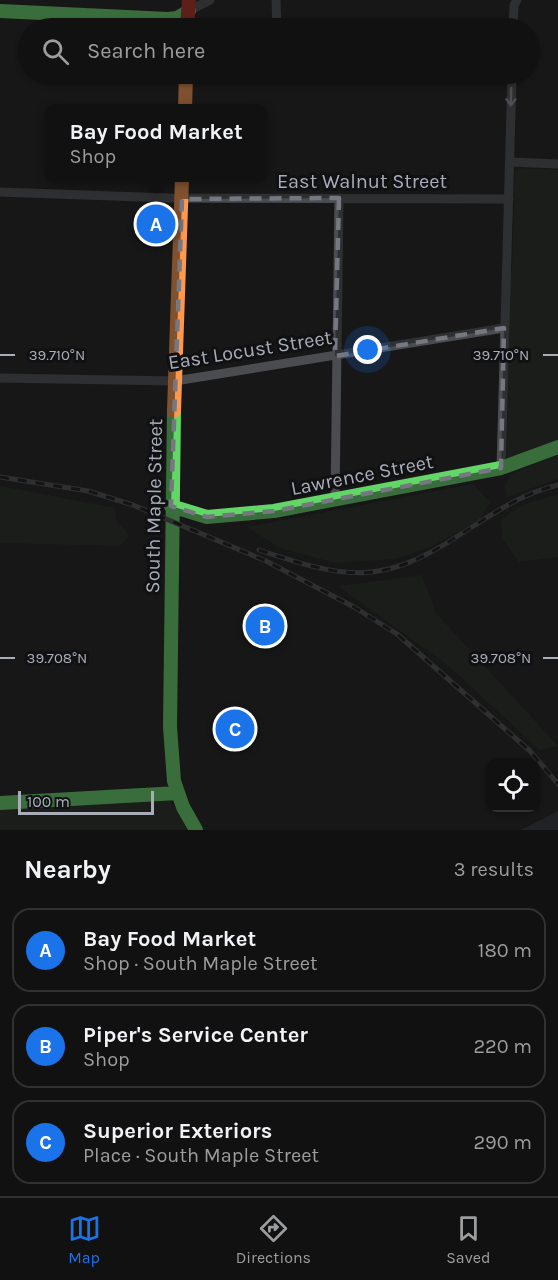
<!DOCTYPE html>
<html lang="en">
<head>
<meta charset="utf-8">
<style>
	:root { --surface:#111; --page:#1a1a1a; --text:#f1f3f6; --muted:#9c9d9f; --line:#303131; --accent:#1a73e8 }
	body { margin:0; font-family:Karla,sans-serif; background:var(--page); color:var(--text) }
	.controls { position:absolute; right:18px; bottom:18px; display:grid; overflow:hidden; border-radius:12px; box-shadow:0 2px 4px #0004 }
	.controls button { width:54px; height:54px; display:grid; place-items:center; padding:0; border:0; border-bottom:2px solid var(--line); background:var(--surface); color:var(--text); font:30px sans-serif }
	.scale { position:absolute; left:18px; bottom:15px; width:136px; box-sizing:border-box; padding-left:6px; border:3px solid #a8adb8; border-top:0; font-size:16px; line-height:21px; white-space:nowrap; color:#a8adb8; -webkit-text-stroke:4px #111113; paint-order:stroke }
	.you { position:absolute; left:368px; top:350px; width:21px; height:21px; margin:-15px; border:4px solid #fff; border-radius:50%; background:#1a73e8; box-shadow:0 0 0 9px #1a73e833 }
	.badge { display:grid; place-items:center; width:39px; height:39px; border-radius:50%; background:var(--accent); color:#fff; font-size:20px; font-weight:700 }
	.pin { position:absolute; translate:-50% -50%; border:3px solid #fff; box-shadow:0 2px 6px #0006 }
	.popup { position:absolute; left:45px; top:104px; width:222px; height:78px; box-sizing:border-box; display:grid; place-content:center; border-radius:12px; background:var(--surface); filter:drop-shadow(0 2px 4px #0005); font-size:20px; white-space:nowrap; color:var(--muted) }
	.popup b { font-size:22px; color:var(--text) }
	.popup::after { content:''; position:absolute; left:50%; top:100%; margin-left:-12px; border:12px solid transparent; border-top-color:var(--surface) }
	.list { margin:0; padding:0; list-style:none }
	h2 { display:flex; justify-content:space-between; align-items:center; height:78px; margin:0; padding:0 24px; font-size:26px }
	h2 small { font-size:20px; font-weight:400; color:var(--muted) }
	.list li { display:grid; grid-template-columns:39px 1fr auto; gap:18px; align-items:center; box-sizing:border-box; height:84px; margin:0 12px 12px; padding:0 12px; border:2px solid var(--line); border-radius:18px }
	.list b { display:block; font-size:22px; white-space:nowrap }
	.list p { margin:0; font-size:20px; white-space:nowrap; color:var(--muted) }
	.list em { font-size:20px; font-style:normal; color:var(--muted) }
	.icon { flex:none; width:33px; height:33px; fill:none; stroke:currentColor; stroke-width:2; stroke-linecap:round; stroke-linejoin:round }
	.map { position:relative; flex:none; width:558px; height:830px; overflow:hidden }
	.search { position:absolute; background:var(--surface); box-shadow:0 2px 4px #0004; left:18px; right:18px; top:18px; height:66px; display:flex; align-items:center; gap:15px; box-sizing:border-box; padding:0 21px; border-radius:33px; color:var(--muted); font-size:22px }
	.sheet { height:366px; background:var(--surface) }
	nav { display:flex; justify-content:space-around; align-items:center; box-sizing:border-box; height:84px; border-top:2px solid var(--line); background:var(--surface); font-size:16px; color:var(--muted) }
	nav a { display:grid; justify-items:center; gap:3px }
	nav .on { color:var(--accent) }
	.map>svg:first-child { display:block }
	.green { fill:#1d241e }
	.water { fill:#2a3239 }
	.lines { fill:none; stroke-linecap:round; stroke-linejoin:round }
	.street { stroke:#4b4c50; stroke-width:9 }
	.fast { stroke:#63d668; stroke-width:14 }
	.slow { stroke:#ff974d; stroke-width:14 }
	.jam { stroke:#b3261e; stroke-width:14 }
	.rail-casing { stroke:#4b4c4f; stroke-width:5 }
	.rail { stroke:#111113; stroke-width:3; stroke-dasharray:9; stroke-linecap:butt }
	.oneway { stroke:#8c9099 }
	.marked { fill:none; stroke:#757880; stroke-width:4.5; stroke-dasharray:12 8; stroke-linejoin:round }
	.ticks { fill:none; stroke:#a8adb8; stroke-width:2 }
	.labels { text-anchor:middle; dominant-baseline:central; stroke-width:6; stroke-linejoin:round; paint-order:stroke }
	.street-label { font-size:20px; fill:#a8adb8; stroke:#111113 }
	.ticks-label { font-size:15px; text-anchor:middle; fill:#a8adb8; stroke:#111113; stroke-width:6; stroke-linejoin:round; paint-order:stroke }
</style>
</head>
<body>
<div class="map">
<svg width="558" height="830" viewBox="0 0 558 830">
	<rect width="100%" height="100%" fill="#171717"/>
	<path class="green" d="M519,168L558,170V441L508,458L505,454L510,276L512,269L515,172Z
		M558,454V479L507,497L505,486L511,474Z
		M473,484L490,502L480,519L433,546L395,559L335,563L280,548L247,527Z
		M0,486L115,508L116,520L129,535L120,546L0,543Z
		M558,494V557L519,562L502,538L501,520L522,505Z
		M422,575L436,613L558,746L539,750L450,667L338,586Z
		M152,799L170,801L177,808L187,830H0V809Z"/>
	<path class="water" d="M558,811V830H521Z"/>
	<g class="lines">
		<path class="street" d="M276,0L277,28
			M189,11L210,0
			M513,28L514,5L517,0
			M510,162L558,164
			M0,192L169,198L509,199
			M0,378L175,381L504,328
			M501,468L512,74
			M335,500L339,198"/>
		<path class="fast" d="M0,11L168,19L177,18L189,11
			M174,411L170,727L174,781L183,807L196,830
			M171,506L207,517L274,511L501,468L558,447
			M0,803L178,793"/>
		<path class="slow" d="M185,109L186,74
			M174,411L182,178"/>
		<path class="jam" d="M187,28L189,0"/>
		<defs>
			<path id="rail" d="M0,477L88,491L133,505L266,561L354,607L397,634L530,751L558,784
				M259,550C346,579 381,587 461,534C493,514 520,494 558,485"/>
		</defs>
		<use href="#rail" class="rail-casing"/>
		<use href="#rail" class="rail"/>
	</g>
	<defs><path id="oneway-shaft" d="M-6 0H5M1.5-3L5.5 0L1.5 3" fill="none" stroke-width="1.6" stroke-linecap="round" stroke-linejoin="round" transform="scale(1.5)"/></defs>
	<use class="oneway" href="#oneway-shaft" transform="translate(511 97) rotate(91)"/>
	<path d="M0 0H558V830H0ZM339,198L335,356L504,328L501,468L274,511L207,517L171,506L182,199Z" fill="#171717" fill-opacity=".55" fill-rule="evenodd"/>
	<path class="marked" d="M339,198L335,356L504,328L501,468L274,511L207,517L171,506L182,199Z"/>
	<path class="ticks" d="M0,355H15M543,355H558M0,658H15M543,658H558"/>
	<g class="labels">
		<g class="street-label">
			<text x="362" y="181">East Walnut Street</text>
			<text transform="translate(250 350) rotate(-9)">East Locust Street</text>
			<text transform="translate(362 475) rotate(-11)">Lawrence Street</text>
			<text transform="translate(154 506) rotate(-89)">South Maple Street</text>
		</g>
	</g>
	<g class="ticks-label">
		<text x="57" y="360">39.710°N</text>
		<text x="501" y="360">39.710°N</text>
		<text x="57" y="663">39.708°N</text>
		<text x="501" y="663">39.708°N</text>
	</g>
</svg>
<div class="controls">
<button><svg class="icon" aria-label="locate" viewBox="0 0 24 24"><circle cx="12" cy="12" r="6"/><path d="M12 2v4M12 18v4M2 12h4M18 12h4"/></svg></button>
</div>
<div class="scale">100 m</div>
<div class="you"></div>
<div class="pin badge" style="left:156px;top:224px">A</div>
<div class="popup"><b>Bay Food Market</b>Shop</div>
<div class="pin badge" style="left:265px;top:626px">B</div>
<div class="pin badge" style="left:235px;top:729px">C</div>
<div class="search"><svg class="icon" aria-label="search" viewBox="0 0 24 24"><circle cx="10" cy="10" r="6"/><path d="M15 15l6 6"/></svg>Search here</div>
</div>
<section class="sheet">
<h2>Nearby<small>3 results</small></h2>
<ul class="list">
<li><span class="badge">A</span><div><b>Bay Food Market</b><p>Shop · South Maple Street</p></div><em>180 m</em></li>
<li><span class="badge">B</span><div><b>Piper's Service Center</b><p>Shop</p></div><em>220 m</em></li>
<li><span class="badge">C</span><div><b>Superior Exteriors</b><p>Place · South Maple Street</p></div><em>290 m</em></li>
</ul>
</section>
<nav>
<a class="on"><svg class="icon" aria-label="map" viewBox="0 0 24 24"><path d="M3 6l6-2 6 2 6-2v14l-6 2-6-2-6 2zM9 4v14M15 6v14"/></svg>Map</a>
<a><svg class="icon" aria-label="directions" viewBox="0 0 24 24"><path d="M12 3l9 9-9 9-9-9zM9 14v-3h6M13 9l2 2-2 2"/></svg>Directions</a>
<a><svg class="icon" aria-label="saved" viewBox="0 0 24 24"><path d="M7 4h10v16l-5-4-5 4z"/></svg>Saved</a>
</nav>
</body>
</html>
